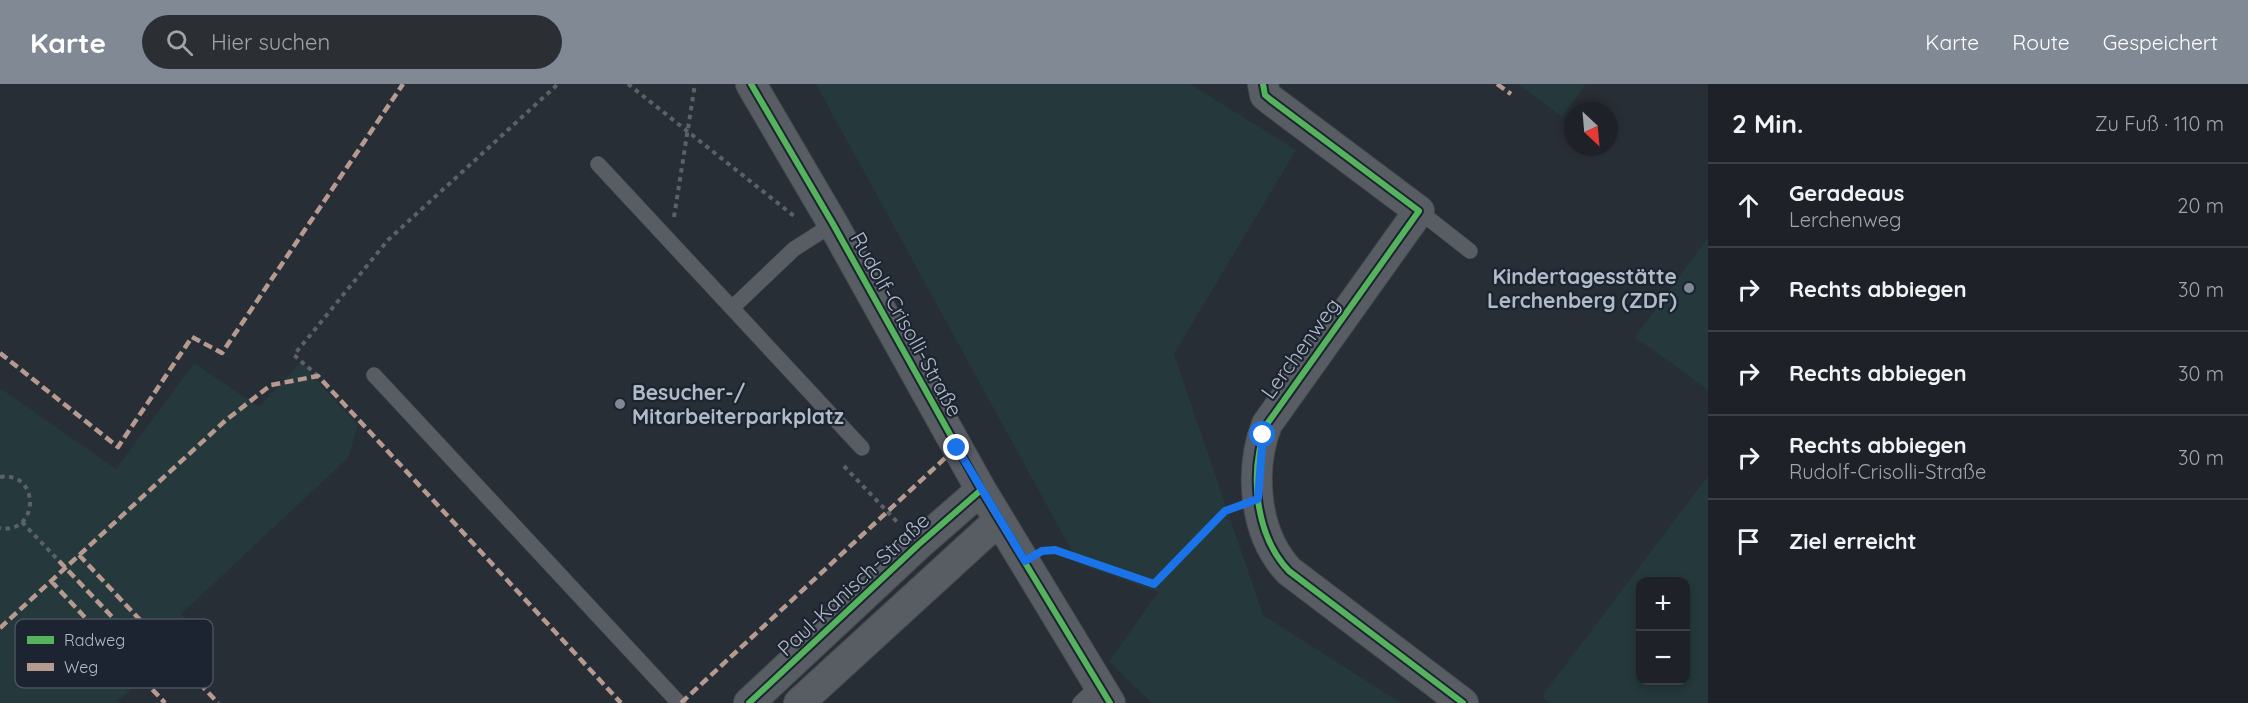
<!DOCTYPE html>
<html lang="de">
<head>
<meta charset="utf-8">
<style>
	:root { --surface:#1e2228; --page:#2b2f34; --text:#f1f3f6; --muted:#a1a4a8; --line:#3c3f45; --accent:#818994 }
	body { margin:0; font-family:Quicksand,sans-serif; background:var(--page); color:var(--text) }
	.controls { position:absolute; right:18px; bottom:18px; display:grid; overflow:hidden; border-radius:12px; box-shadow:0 3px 9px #0003 }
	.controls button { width:54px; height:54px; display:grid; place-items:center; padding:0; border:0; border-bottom:2px solid var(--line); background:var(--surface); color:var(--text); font:30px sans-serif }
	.compass { position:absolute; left:1564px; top:18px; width:54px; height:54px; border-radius:50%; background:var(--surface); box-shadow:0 3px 9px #0003; rotate:154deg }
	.stop { position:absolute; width:18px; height:18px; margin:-14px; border:4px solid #1a73e8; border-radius:50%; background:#fff }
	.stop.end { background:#1a73e8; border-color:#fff; box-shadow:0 2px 6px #0008 }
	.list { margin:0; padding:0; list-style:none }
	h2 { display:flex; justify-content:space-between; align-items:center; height:78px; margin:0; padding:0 24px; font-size:26px }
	h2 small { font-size:20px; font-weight:400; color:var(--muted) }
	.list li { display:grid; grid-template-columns:39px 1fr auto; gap:18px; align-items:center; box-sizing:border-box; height:84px; padding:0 24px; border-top:2px solid var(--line) }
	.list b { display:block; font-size:22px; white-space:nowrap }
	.list p { margin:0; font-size:20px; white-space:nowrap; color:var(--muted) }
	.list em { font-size:20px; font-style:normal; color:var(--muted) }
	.icon { flex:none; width:33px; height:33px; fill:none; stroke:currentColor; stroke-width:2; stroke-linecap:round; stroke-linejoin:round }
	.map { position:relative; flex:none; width:1708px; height:619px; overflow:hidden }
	header { display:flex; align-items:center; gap:36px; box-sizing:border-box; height:84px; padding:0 30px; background:var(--accent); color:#fff }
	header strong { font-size:28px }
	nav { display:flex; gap:33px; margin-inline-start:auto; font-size:21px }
	.search { width:420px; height:54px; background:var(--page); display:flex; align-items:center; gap:15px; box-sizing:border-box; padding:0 21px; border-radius:33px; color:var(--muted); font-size:22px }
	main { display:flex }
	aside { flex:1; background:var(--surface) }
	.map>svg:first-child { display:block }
	.green { fill:#25383b; fill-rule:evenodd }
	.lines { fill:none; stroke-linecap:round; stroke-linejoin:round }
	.lane-casing { stroke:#464a50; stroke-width:16 }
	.street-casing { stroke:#464a50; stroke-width:32 }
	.path { stroke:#5b6167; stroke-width:4; stroke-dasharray:4.5 4.5; stroke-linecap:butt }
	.lane { stroke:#585c63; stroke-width:15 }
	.street { stroke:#585c63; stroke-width:30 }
	.quiet { stroke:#b69a8f; stroke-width:4.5; stroke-dasharray:9 4.5; stroke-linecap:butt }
	.cycleway-casing { stroke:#1b2430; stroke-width:10 }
	.cycleway { stroke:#56b35d; stroke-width:6 }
	.route { stroke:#1a73e8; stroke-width:8 }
	.poi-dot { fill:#818994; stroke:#1b2430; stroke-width:2 }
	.labels { text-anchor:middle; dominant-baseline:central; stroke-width:4.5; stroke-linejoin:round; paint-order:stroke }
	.poi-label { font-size:21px; font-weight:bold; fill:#b1bac7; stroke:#1b2430; text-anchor:end }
	.street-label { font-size:21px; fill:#b1bac7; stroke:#1b2430 }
	.key { fill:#1b2430; stroke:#48515d; stroke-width:1.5 }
	.key-label { font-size:16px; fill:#b1bac7 }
</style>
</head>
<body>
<header>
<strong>Karte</strong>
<div class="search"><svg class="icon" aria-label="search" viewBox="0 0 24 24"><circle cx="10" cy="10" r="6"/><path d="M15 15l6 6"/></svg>Hier suchen</div>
<nav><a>Karte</a><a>Route</a><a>Gespeichert</a></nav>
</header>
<main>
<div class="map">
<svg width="1708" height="619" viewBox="0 0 1708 619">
	<rect width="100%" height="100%" fill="#282e35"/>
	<path class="green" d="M816,0H1190L1296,66L1174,270L1263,531L1401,619H1152L1109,578L1158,508L1079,480Z
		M1518,0H1586L1562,33Z
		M1707,155L1708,156V306L1635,253Z
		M302,277L326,307L358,341L348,374L181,530L195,545L116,619H0V304L116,385L194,279L259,323Z
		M1708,392V619H1549L1542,612ZM1640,498H1686V596H1640Z"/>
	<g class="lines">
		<defs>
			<path id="lane" d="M598,80L862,364
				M1419,127L1470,167
				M732,224L794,165L833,140
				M374,291L679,619
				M1080,619L1099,601"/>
			<path id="street" d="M751,0L833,140L981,406L1110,619
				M1263,0L1265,11L1271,16L1419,127L1267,340C1249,386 1254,450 1289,487L1463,619
				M749,619L918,461L981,406
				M799,619L999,436"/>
		</defs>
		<use href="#lane" class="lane-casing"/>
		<use href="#street" class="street-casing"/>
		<path class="path" d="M628,0L794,132
			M674,133L695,0
			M318,292L294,271L388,156L558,0
			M844,382L899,440
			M0,393C41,387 39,451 0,444
			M22,438L59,477
			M1049,466H1055L1154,500L1225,427L1232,424"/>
		<use href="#lane" class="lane"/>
		<use href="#street" class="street"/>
		<path class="quiet" d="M1497,0L1511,10
			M0,269L118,363L192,253L222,269L403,0
			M79,471L218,619
			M59,477L136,558
			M51,497L165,619
			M0,544L226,336L271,301L318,292L621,619
			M121,572L149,546
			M681,619L956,364"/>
		<defs>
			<path id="cycleway" d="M751,0L833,140L981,406L1110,619
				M1263,0L1265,11L1271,16L1419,127L1267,340C1249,386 1254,450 1289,487L1463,619
				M749,619L918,461L981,406"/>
		</defs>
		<use href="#cycleway" class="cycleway-casing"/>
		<use href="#cycleway" class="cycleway"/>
	</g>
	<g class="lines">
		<path class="route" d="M957,364L1025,477L1042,467L1055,466L1154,500L1225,427L1258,415L1263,351"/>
	</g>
	<g class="poi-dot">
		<circle cx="1689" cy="204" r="6"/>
		<circle cx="620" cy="320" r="6"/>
	</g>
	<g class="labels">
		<g class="poi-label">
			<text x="1677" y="192">Kindertagesstätte<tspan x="1677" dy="24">Lerchenberg (ZDF)</tspan></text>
			<text x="632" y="308" text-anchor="start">Besucher-/<tspan x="632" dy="24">Mitarbeiterparkplatz</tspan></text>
		</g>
		<g class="street-label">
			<text transform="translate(907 240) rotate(61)">Rudolf-Crisolli-Straße</text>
			<text transform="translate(1300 264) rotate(-54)">Lerchenweg</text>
			<text transform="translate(853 500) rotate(-43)">Paul-Kanisch-Straße</text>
		</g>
	</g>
	<rect x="15" y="535" width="198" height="69" rx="9" class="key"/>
	<rect x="27" y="552" width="27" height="8" fill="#56b35d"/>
	<rect x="27" y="579" width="27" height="8" fill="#b69a8f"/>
	<g class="key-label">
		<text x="64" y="562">Radweg</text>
		<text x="64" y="589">Weg</text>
	</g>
</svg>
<div class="controls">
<button>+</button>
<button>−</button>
</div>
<svg class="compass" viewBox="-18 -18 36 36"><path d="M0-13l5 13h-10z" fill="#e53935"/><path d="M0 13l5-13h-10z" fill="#a1a4a8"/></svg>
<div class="stop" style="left:1263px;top:351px"></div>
<div class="stop end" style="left:957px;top:364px"></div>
</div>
<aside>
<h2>2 Min.<small>Zu Fuß · 110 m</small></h2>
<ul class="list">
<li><svg class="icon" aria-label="ahead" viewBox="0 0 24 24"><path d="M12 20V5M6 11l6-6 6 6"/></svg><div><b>Geradeaus</b><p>Lerchenweg</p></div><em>20 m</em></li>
<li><svg class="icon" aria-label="right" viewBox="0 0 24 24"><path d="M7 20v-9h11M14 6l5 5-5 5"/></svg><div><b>Rechts abbiegen</b></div><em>30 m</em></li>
<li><svg class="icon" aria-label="right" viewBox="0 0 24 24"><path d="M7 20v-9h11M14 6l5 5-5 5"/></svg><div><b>Rechts abbiegen</b></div><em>30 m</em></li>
<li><svg class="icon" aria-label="right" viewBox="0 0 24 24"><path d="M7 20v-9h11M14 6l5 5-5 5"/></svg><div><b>Rechts abbiegen</b><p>Rudolf-Crisolli-Straße</p></div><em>30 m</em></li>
<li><svg class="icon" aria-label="arrive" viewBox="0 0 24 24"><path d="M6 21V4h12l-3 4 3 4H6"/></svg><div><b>Ziel erreicht</b></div></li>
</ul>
</aside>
</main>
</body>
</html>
